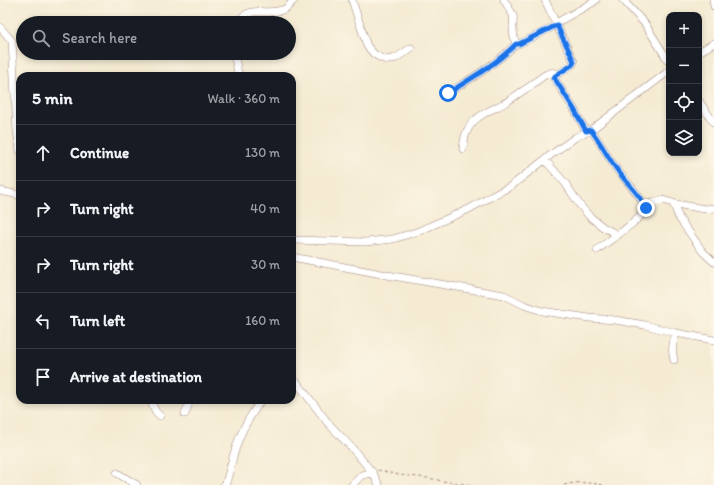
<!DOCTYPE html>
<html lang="en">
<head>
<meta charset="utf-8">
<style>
	:root { --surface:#171b24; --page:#20242c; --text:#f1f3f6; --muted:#9ea1a6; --line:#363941 }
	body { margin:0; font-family:Itim,sans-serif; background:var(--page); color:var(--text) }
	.controls { position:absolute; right:12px; top:12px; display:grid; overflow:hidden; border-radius:8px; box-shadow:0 2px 6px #0003 }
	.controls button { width:36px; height:36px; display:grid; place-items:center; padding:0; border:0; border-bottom:1px solid var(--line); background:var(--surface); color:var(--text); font:20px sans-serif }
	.stop { position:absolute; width:12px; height:12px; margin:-9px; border:3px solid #1a73e8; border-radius:50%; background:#fff }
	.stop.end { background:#1a73e8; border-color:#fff; box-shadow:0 1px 4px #0008 }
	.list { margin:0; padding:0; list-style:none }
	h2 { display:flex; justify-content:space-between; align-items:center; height:52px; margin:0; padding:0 16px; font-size:17px }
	h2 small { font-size:13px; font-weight:400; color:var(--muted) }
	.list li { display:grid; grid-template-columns:26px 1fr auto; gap:12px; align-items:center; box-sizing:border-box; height:56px; padding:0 16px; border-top:1px solid var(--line) }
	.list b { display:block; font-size:15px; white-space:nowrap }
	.list em { font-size:13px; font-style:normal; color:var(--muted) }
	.icon { flex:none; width:22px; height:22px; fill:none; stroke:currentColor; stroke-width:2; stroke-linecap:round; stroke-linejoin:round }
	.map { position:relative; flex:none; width:714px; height:485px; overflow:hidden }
	.search { position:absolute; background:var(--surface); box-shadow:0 2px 6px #0003; left:16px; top:16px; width:280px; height:44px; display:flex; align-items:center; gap:10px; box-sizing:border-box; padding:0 14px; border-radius:22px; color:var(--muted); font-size:15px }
	.panel { position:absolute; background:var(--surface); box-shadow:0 2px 6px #0003; left:16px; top:72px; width:280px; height:332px; border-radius:12px }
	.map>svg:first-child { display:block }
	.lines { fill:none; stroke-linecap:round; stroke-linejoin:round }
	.minor-casing { stroke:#a0857f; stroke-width:8 }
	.path { stroke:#a0857f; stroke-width:1; stroke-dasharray:3 3; stroke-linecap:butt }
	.minor { stroke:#fff; stroke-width:7 }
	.route { stroke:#1a73e8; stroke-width:5 }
</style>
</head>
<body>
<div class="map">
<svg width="714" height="485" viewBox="0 0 714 485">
	<rect width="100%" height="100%" fill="#fcf5e5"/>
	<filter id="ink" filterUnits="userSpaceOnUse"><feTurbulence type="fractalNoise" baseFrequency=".025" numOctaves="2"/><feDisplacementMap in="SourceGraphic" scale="8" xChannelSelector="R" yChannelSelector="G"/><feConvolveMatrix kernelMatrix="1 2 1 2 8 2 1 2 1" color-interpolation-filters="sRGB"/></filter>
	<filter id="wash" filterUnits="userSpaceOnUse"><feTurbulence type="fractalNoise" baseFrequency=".012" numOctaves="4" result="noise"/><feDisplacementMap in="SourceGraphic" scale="16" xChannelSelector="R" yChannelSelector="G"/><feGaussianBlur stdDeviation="0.9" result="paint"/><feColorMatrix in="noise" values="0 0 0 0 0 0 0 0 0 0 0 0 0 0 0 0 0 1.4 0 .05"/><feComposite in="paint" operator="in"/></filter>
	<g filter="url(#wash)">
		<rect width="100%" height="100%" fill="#f5ebd3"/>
	</g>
	<g filter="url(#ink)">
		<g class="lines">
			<defs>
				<path id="minor" d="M352,0L367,46L374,54L381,58L387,60L396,58L411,48
					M504,0L513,15C514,19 513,22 513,26C513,32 514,39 516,44H519L557,25
					M545,0L574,62L572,65L555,76L554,78L574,109L586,131
					M623,0L645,24L669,62
					M713,0L714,6
					M237,23C250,3 267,17 285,9C288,7 291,3 294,0
					M556,23L592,3L596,0
					M0,27L12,41L17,131L20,151
					M699,52L714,43
					M234,53L238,73L240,76
					M448,93C472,78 496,64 516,44
					M699,101L714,123
					M591,130C601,143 608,158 618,171C626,181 643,198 646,209C643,218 607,242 597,250
					M463,149C464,138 466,129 474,121C482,113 493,109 503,104C512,99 520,92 529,87C535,83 540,77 547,74C551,72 554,72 558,74
					M545,160L565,183L579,204L589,216L603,227L618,235
					M0,191L20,195
					M673,203L679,218L703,252L714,262
					M645,205L655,202L663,200L676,204L705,209L714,208
					M292,240L366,242L393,239L419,231L469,209L494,195L511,186L552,154L576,137L591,130L669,71
					M292,257L387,275L504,295L524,305L542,311L589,318L615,320L645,325L676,333L714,340
					M674,360C671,350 673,342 676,333
					M292,376L328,423L351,447L373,473L379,485
					M150,400L156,412L160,416
					M185,414L190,400
					M117,473L137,485
					M224,485L226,483C231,466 234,448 242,432C247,420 255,410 261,400
					M352,485L362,475L373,473"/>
			</defs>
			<use href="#minor" class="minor-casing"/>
			<path class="path" d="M378,470L399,475L428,478L442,481L472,485
				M564,485C577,481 591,483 604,485"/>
			<use href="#minor" class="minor"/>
		</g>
	</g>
	<g class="lines" filter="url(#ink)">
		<path class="route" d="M448,93C472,78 496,64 516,44H519L557,25C562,38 569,49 574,62L572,65L555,76L554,78L555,79L574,109L586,131L591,130C601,143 608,158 618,171C625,181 643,198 646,208"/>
	</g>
</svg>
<div class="controls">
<button>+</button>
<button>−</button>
<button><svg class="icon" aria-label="locate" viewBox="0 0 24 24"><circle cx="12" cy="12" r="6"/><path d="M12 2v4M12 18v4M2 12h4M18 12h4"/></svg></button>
<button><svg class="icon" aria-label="layers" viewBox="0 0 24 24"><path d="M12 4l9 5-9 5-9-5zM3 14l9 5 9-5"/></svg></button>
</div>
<div class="stop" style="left:448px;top:93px"></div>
<div class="stop end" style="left:646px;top:208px"></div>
<div class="search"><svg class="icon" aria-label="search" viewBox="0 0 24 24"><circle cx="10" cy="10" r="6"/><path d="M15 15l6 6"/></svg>Search here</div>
<section class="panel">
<h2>5 min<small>Walk · 360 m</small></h2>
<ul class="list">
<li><svg class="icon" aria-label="ahead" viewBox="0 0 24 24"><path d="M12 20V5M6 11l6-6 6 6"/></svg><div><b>Continue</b></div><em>130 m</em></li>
<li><svg class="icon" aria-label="right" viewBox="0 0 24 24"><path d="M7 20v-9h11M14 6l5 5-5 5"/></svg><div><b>Turn right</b></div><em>40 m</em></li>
<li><svg class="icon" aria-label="right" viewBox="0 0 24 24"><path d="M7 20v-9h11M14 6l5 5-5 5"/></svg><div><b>Turn right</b></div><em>30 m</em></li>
<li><svg class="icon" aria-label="left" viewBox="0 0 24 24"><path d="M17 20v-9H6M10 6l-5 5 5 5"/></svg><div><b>Turn left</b></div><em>160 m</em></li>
<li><svg class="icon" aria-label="arrive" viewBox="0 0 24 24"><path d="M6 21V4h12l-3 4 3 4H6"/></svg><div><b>Arrive at destination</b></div></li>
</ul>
</section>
</div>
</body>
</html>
